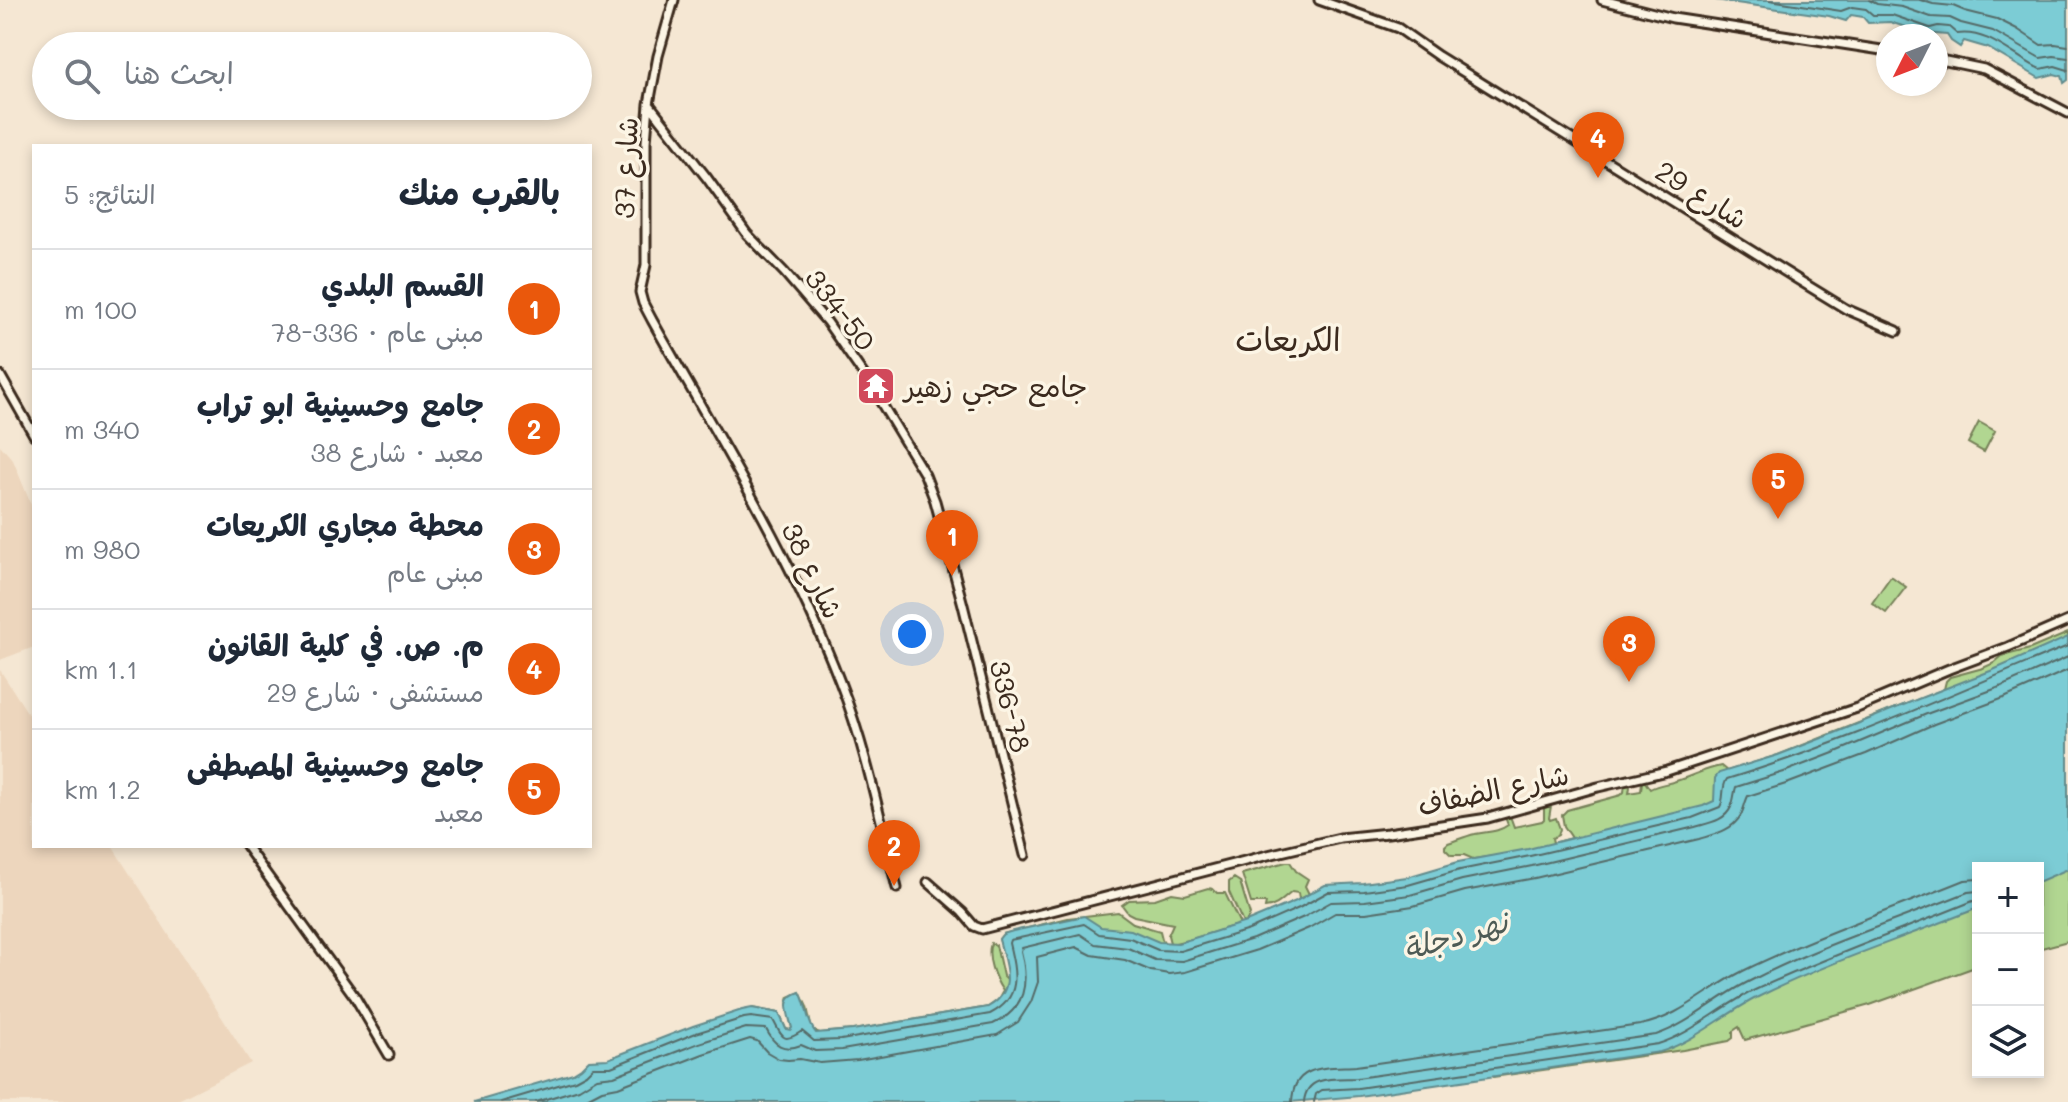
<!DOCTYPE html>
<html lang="ar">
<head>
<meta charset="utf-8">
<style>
	:root { --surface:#fff; --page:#f2f2f3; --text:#1f2937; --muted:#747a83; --line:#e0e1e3; --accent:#ea580c }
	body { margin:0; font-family:Mali,"Playpen Sans Arabic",sans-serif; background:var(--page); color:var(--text); direction:rtl }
	.controls { position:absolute; right:24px; bottom:24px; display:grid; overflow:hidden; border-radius:0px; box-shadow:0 4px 12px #0003 }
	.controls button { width:72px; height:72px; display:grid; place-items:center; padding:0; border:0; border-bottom:2px solid var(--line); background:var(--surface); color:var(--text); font:40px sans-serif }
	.compass { position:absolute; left:1876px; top:24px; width:72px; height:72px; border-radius:50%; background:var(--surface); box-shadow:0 4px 12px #0003; rotate:228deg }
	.you { position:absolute; left:912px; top:634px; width:28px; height:28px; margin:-20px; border:6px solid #fff; border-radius:50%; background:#1a73e8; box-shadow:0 0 0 12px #1a73e833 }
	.badge { display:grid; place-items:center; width:52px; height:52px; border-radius:50%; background:var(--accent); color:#fff; font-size:26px; font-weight:700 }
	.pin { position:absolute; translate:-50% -66px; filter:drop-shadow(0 2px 4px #0008) }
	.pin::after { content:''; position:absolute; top:42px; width:28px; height:24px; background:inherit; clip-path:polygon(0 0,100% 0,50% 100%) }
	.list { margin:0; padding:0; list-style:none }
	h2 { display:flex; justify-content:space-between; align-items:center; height:104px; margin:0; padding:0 32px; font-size:34px }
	h2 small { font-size:26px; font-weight:400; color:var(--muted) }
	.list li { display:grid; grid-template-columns:52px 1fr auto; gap:24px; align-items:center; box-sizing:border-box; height:120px; padding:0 32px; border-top:2px solid var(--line) }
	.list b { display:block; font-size:30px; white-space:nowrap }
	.list p { margin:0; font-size:26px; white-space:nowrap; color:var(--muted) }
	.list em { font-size:26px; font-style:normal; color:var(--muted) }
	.icon { flex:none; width:44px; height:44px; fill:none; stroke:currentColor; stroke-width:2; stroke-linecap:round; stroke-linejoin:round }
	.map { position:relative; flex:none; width:2068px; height:1102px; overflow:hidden; direction:ltr }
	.search { position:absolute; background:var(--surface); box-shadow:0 4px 12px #0003; left:32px; top:32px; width:560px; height:88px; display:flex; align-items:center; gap:20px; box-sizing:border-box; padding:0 28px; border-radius:44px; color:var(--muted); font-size:30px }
	.panel { position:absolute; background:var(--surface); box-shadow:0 4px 12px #0003; left:32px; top:144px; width:560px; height:704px; border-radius:0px; direction:rtl }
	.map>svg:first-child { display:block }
	.built { fill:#edd6bd }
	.green { fill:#b1d691; stroke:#768058; stroke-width:2 }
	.water { fill:#7cccd5; stroke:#628b8c; stroke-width:2 }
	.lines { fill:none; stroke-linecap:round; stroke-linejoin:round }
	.shore { stroke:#556b67; stroke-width:2 }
	.secondary-casing { stroke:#3b2a1e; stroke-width:13 }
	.secondary { stroke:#fcf5e5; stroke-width:7 }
	.labels { text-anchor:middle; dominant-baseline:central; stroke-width:7; stroke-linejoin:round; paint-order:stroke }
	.street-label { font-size:28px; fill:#3b2a1e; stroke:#fcf5e5 }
	.poi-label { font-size:28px; fill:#3b2a1e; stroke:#fcf5e5; text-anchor:start }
	.water-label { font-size:30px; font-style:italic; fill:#4e5b55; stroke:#fcf5e5 }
	.quarter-label { font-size:32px; fill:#3b2a1e; stroke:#fcf5e5 }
</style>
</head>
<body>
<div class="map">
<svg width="2068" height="1102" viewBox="0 0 2068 1102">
	<rect width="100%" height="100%" fill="#f5e7d3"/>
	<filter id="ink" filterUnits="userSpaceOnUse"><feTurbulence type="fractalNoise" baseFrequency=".0125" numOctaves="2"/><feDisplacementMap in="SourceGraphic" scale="16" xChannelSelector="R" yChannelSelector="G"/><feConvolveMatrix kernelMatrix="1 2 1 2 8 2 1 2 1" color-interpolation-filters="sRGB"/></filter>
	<g filter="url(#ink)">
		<path class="built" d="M0,445L13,460L34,512V647L0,660Z
			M0,670L34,723V846H112L251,1063L174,1102H0Z"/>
		<path class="green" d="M1979,422L1995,431L1984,452L1968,443Z
			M1891,576L1906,587L1886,613L1872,603Z
			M2068,633V641L1739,799L1548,848L1473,859L1464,855H1451L1445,849V846L1448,843C1457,840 1466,836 1475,834C1487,831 1497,833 1508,825L1505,817L1510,816L1514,827L1542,821L1544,819V808L1551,806L1549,818L1550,820L1556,818L1560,829L1558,835L1552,838L1553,843L1572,838L1564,826L1562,815L1567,810L1621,795L1624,792L1625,784L1628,783L1630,787L1629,793L1641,791L1642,782H1645L1650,789C1659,784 1668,784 1676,781C1693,776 1704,769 1721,766L1727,771L1778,755L1944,689L1946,681L1950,677L1983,668L1994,663L2002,656L2030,649Z
			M1286,862H1290L1296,871L1308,879L1305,886L1309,894L1299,899L1298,893L1292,892C1283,899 1277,907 1265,908L1266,903H1251L1242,874Z
			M2068,864V941L2038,949V875Z
			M1234,878L1240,882L1250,915L1246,922L1243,923L1229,892V882Z
			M1208,888L1213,889L1217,893H1225L1240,924L1192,939L1171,944L1082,985L818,1050L752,1008L779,1013L786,1029L790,1030L792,1028L787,1004L789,997L800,992L807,1007L812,1030L820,1033L853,1030L988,1007L998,1000L1003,991C994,978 986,957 991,943L996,945L1003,976L1008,981L1007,967L999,939L1003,934L1068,918L1118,912L1133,923L1160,931L1162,939L1165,943H1170L1168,935L1173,924L1134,916L1128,913L1122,905L1129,900L1155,899L1172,893L1185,895Z
			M1978,892V966L1870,1005L1745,1040L1739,1027L1733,1031V1038L1729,1041L1683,1050L1493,1077Z"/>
		<path class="water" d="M1715,0H2068V80L2064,83L2062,76L2054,74L2039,78L1988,48L1964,41L1960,47L1951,41L1947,35L1924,33L1890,22L1868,23L1863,17L1851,15L1846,21L1829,16Z
			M2068,637V869L2038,882V868H1978V908C1904,938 1828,962 1756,998C1723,1015 1695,1041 1660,1052L1359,1096L1290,1102H474L573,1073L581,1068L589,1060L608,1059L693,1026L742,1010L752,1008L779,1013L786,1029L790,1030L792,1028C788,1012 780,998 800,992C807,1004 807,1024 816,1033L853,1030L988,1007C1018,990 1005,965 999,939L1003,934L1013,931L1084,916L1101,927L1131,930L1159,942L1178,943L1246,922L1296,901L1325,885L1363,883L1407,877L1458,862L1528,849L1703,806L1714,801L1715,778L1719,773L1778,755L1830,735L1923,697L1993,670Z"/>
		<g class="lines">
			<path class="shore" d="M1769,0L1841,11L1852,7L1866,9L1873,15H1892L1930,28L1938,26L1949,27L1957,34C1988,29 2014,57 2040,69L2055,66L2068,70
				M1869,0L1877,4L1902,7L1931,17L1950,18L1961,23L1993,31L2040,58L2054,56L2068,58
				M1920,0L1933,4L1953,6L1965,11L1997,19L2017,29L2041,45L2055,44L2068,46
				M501,1102L575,1080L586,1074L593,1067H611L696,1033L744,1018L751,1017L773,1020C782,1036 782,1045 802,1031L814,1041L841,1040L990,1014C1022,998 1016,973 1009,943L1010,940L1015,939L1084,924L1099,934L1130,938L1158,950L1180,951L1249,930L1299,908L1328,892L1364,891L1408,885L1460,870L1530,856L1692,818L1720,807C1725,799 1721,787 1727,779C1843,744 1955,692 2068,646
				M536,1102L579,1089L597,1078L614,1076L699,1043L746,1028L766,1029C774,1045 783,1052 801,1045L815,1051L842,1050L993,1024C1026,1009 1029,983 1021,951L1022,948L1080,934L1095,944L1128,948L1155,960L1182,961L1253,939L1304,917L1331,902L1365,901L1410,895L1462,880L1532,866L1695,827C1709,823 1725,821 1731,807C1734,801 1734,793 1736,787L1784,772L1836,752L1929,713L2000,687L2068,657
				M579,1102L602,1090L618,1087L703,1054L750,1039L757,1041L767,1052L779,1059L788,1060L800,1059L820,1063L858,1060L997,1035L1018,1022L1031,1002L1038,982L1037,957L1076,947L1092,955L1125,960L1151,971L1169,974L1185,972L1257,950L1309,928L1335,913H1366L1413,906L1465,891L1535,878L1699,839C1715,834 1732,831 1741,815C1744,809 1745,802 1748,796L1789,783L1866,754L1934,724L2004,698L2068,670
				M1292,1102C1293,1063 1328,1068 1356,1066L1640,1025C1679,1018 1708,988 1743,971C1815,936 1891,910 1965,880L1978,879
				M1304,1102C1306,1074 1337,1079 1357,1078L1656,1035C1689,1024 1715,999 1746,983C1817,946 1894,922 1968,892L1978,891
				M1314,1102L1316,1094L1322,1090L1358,1088L1658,1044C1693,1033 1721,1006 1755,990C1826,957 1900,931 1973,901H1978"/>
			<defs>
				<path id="secondary" d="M674,0L658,56L649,104L646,142V265L640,292L643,303L652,320C718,438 791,555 840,682C866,748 880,819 897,888
					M1319,0L1398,28L1438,56L1797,279L1846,309L1897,331
					M1602,0L1673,18L1888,51
					M1936,59L1984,69L2068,113
					M649,104L707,178L747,234L784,272L827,322L868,381L925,475L935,501L963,605L1025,855
					M0,375L34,435
					M246,846L355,997L389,1055
					M928,882L962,912L974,926L982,929L1268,855L1340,838L1388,833L1488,818L1598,787L1667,771L1857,708L1949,669L2008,647L2068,621"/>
			</defs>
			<use href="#secondary" class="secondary-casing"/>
			<use href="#secondary" class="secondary"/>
		</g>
	</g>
	<defs>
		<symbol id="temple-square" viewBox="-11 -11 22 22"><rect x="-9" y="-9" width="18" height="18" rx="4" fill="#d1495b" stroke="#fcf5e5"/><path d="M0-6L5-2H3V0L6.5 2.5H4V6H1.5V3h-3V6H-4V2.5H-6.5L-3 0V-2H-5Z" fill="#fff"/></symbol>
	</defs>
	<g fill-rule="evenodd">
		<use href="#temple-square" x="854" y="364" width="44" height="44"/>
	</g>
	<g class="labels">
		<g class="street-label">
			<text transform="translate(625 168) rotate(-88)">شارع 37</text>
			<text transform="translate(1702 194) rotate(32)">شارع 29</text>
			<text transform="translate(841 309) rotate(52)">334-50</text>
			<text transform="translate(813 570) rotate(64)">شارع 38</text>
			<text transform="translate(1011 706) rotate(76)">336-78</text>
			<text transform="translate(1493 789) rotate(-12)">شارع الضفاف</text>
		</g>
		<g class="poi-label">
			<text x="904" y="386">جامع حجي زهير</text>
		</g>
		<g class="water-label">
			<text transform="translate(1455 934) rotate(-16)">نهر دجلة</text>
		</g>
		<g class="quarter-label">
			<text x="1288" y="338">الكريعات</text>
		</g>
	</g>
</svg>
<div class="controls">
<button>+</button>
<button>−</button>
<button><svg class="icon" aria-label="layers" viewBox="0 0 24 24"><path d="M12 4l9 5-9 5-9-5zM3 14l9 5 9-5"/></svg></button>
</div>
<svg class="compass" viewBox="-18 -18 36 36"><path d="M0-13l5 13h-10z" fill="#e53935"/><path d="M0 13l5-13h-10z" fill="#747a83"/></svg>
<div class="you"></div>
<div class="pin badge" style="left:952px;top:576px">1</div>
<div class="pin badge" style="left:894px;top:886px">2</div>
<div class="pin badge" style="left:1629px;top:682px">3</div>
<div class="pin badge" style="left:1598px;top:178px">4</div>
<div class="pin badge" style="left:1778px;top:519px">5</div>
<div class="search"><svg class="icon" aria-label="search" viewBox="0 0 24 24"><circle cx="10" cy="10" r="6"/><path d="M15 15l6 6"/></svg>ابحث هنا</div>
<section class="panel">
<h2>بالقرب منك<small>النتائج: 5</small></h2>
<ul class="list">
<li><span class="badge">1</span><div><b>القسم البلدي</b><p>مبنى عام · 336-78</p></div><em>100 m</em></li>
<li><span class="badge">2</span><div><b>جامع وحسينية ابو تراب</b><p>معبد · شارع 38</p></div><em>340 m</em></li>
<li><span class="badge">3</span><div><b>محطة مجاري الكريعات</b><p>مبنى عام</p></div><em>980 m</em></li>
<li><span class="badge">4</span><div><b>م. ص. في كلية القانون</b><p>مستشفى · شارع 29</p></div><em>1.1 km</em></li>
<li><span class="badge">5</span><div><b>جامع وحسينية المصطفى</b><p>معبد</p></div><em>1.2 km</em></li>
</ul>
</section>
</div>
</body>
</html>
